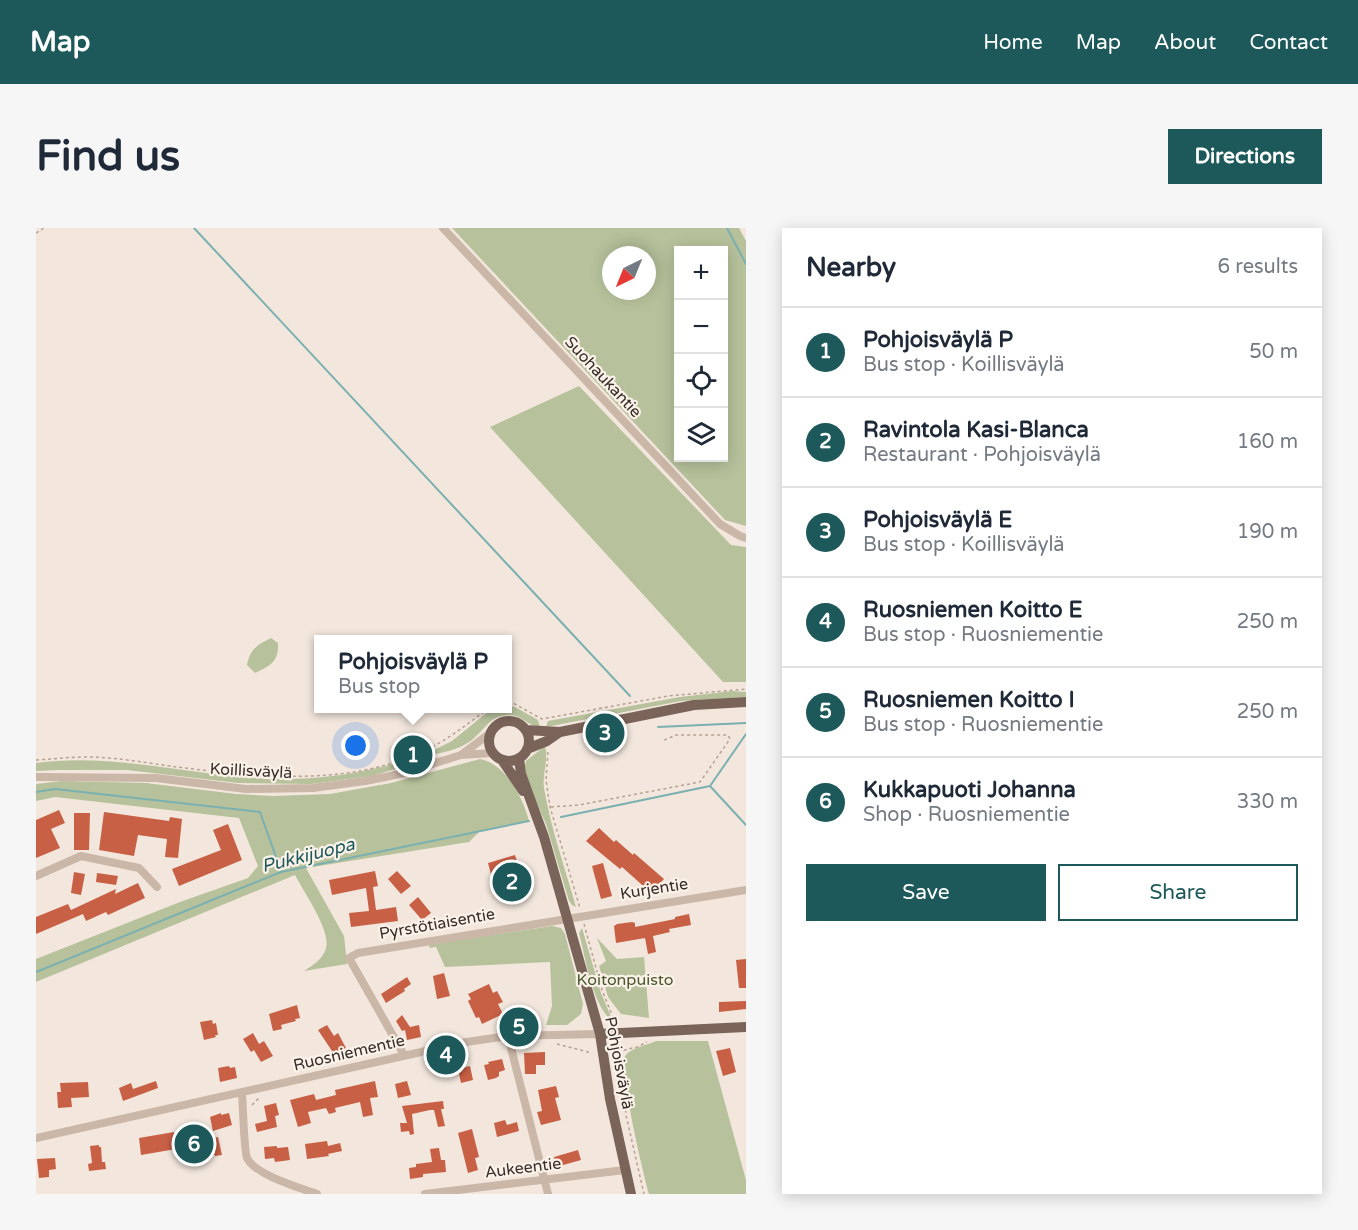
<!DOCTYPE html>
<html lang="en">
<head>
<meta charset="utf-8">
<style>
	:root { --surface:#fff; --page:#f6f6f7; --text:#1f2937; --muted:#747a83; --line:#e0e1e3; --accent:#1d595a }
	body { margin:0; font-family:"Varela Round",sans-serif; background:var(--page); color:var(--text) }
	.controls { position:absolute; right:18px; top:18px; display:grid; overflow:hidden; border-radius:0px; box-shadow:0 3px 15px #0003 }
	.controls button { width:54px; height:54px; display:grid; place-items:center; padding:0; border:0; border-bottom:2px solid var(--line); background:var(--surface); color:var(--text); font:30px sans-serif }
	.compass { position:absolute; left:566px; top:18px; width:54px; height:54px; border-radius:50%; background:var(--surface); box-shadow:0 3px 15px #0003; rotate:223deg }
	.you { position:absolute; left:320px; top:518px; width:21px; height:21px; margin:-15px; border:4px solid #fff; border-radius:50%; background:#1a73e8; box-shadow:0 0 0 9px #1a73e833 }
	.badge { display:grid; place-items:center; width:39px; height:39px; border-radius:50%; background:var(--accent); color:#fff; font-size:20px; font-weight:700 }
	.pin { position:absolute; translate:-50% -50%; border:3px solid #fff; box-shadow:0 2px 6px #0006 }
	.popup { position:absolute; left:278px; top:407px; width:198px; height:78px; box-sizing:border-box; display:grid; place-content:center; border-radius:0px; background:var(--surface); filter:drop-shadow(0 2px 4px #0005); font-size:20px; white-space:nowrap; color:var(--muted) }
	.popup b { font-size:22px; color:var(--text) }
	.popup::after { content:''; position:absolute; left:50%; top:100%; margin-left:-12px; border:12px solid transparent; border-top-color:var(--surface) }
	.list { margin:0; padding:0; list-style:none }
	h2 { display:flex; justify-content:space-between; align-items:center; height:78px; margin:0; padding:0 24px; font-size:26px }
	h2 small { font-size:20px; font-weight:400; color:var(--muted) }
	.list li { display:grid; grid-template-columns:39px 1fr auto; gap:18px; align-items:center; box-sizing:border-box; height:90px; padding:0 24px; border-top:2px solid var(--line) }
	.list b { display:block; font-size:22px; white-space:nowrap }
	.list p { margin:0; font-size:20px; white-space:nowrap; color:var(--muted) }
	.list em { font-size:20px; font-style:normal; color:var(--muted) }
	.actions { display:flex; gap:12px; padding:18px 24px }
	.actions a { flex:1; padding:14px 0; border:2px solid var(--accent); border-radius:0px; text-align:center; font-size:21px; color:var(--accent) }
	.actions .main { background:var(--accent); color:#fff }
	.icon { flex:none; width:33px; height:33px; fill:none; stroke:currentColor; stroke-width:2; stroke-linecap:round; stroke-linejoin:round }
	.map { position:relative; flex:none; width:710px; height:966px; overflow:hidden; border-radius:0px }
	header { display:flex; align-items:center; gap:36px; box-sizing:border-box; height:84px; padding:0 30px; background:var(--accent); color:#fff }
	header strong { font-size:28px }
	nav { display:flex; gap:33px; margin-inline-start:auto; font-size:21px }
	.intro { display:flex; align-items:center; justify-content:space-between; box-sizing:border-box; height:144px; padding:0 36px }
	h1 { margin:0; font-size:42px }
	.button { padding:15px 27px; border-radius:0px; background:var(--accent); color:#fff; font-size:21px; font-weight:700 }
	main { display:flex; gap:36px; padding:0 36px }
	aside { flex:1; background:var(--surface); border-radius:0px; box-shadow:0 3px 15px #0003 }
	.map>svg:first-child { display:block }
	.green { fill:#b7c29c; fill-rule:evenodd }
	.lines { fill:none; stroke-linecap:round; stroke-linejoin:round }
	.stream { stroke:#7bb0b0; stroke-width:2 }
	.building { fill:#c86046 }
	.path { stroke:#b7a192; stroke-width:1.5; stroke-dasharray:3 3; stroke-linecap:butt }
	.minor { stroke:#cbb7a8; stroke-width:8 }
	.major { stroke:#7a6359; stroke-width:10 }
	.labels { text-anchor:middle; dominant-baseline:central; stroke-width:4.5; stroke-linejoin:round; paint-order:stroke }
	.street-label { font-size:16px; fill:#382d29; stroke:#faf2e9 }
	.park-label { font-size:16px; fill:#49572c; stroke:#faf2e9 }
	.water-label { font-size:18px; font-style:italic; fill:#1d595a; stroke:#faf2e9 }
</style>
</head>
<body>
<header>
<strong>Map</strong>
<nav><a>Home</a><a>Map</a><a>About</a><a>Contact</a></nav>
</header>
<div class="intro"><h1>Find us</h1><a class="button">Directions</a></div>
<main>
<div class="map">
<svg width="710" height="966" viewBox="0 0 710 966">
	<rect width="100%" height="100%" fill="#f3e7dd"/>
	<path class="green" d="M416,0H703L710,13V298L689,292ZM688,22V230H642V22ZM575,27H611V63H575Z
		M543,158L695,317L710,319V454H687L454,199Z
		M235,410L242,415C243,434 234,438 219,445L211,437C214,421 221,417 235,410Z
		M696,463L710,464V469L645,473L510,499L512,493L644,469Z
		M472,478L479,479L502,492L504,500C492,498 484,485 470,487C453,488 446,506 433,514C421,522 407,525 393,527L392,525L416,513L453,483L460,481L472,480Z
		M509,518C513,532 506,546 508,560C515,601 529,640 540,679L536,677L533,673L510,596L489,549L488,541L490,533Z
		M444,531C470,536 487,570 493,593L444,603L433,614L270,640L308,708L311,736L268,743C277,737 287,731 290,720C295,702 267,663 259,647L0,754V731L144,674L212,650L222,638L203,590L19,569L0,573V556L26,553L110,555L200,566L237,568L294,566L355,555Z
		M371,532L372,535L356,542L336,548L275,556L202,555L91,542H22L0,543V535C72,525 146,545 218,550C270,554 321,547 371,532Z
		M516,698L525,700L529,706L547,776L545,786L531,797H510L516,778L514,734L409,739L400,719L393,720L394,716Z
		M546,700L565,765L577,793C557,781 549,727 543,705Z
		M561,710L581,731L608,729L613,790L585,786L572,769L563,738L570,733Z
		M620,813H672L710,952V966H613C608,948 581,836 590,827C595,820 611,817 620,813Z"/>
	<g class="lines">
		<path class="stream" d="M158,0L594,468
			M691,0L710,36
			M622,499L710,495
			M674,558L710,597
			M0,564L19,561L224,584L245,643
			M525,589L674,558L710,506
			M0,744L245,644L493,593"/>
	</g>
	<path class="building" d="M23,582L29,595L15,601L24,620L0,630V592Z
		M68,584L133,593L134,589L146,591L142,630L129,629L131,611L102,607L98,628L63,622Z
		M38,585H54L53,622H38Z
		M192,596L206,632L143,658L136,641L185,622L177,602Z
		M563,600L578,614L580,612L597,627L598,625L628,651L615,665L586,639L584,641L550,613Z
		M479,627L490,664L473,669L466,647L456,650L452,635Z
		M567,635L576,668L565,671L556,638Z
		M339,643L342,658L337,659L340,682L360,679L362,693L315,699L313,685L333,683L330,660L296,667L293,652Z
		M361,643L375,658L365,666L352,651Z
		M38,644L49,646L45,667L35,665Z
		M61,645L82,648L80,657L60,654Z
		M102,655L109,670L72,687L70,684L50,693L47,686L0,706V689L32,676L35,682L80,661L79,666Z
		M382,669L395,685L386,692L373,677Z
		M653,686L655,697L633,701L634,704L617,708L620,724L612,726L609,710L580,715L578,698L581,696L596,694L599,695V699L639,691V689Z
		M710,731V760H703L700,732Z
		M408,745L414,768L401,771L397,748Z
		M371,749L375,756L368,761L369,763L350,775L345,766Z
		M453,756L457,765L461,763L467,774L462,776L467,786L446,796L443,789L440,790L432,773L435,771L432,766Z
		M710,773V781L683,784V774Z
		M261,777L264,790L259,791L260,793L245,797L246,801L237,803L233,786Z
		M366,787L374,799L383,797L385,809L371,812L369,802L366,803L360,793Z
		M176,792L177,796L180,795L182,807H179L180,809L168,812L164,794Z
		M291,797L298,808L302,805L310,820L298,826L282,802Z
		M217,805L223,816L228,813L237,828L225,834L218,822L215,824L207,811Z
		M694,820L700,844L687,848L680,823Z
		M509,824V837H500V846H489L488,825Z
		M466,831L469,842L463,844V848L460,850L452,852L448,837L453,836L452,834Z
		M193,838L194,840L199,839L201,850L184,854L182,840Z
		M434,838L437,852L425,855L422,841Z
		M120,853L122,860L87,873L83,860L95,855L97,861Z
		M339,853L342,869L334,870L337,887L327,889L324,874L299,880L300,884L293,886L290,880L272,884L275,895L262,899L254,872L278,866L280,872L300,867L299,862Z
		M371,853L375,867L362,870L359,856Z
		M52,854L53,869L35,870L36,879L22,880L21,864H25L24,855Z
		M520,858L523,869L519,870L525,892L505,897L501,884L506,883L502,862Z
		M407,873L408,881H405L409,898L402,899L398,882H394L376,886L378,906L374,907L373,903L365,904L364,895H371L366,878Z
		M240,875L243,887L239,888L241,899L221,904L219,896L231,893L228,878Z
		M185,885V887L193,885L196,897L177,903L174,889Z
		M469,892L471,897L481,894L483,903L461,909L458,895Z
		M436,901L443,929L439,930L442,942L432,945L422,905Z
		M162,902L164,913L182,909L186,927L179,928L176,922L155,926L150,905Z
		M138,904L140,921L105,927L103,910Z
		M291,913L292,918L304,915L306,923L292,926L293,928L271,931L269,916Z
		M63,917V919H65L66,934H69L70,941L53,943L52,936L56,935L54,918Z
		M241,918V920L252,919L254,932L239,934L238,930L229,931L228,919Z
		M403,920L405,932H409L410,944L387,946V949L374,951L373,940L380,939V936L396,934L394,921Z
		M542,922L545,932L520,939L518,929Z
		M19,930L20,941L13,942V949L3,950L1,931Z"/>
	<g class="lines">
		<path class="path" d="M0,5L8,0
			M472,475H477L506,491L632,468L710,461
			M512,524L510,552L514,579L544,680
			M0,532C17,531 33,529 50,529C80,529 111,535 141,539C222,549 311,559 388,523C412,512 431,496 453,480
			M515,579L543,577L664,554L694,511L692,507H640L626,513
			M548,696L566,762L580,797
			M521,816L556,825
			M583,816L590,887L608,966
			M576,825L601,819L611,814
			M216,877L223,870"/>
		<path class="minor" d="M407,0L684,296L704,308L710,310
			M425,527L453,506
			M0,549L120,550L210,561L277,560L329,553L364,546L425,527L456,525
			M0,648L45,628L103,640L121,659
			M472,808L512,966
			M368,827L313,730L322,725L710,662
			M206,865C207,877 208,923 211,930C219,947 265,960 281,966
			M0,910L430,814L472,808L564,806
			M389,966L589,942"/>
		<path class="major" d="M453 513a20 20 0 1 1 40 0a20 20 0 1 1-40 0Z
			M490,502L524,504L658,477L710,474
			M491,521L511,513L524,504
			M483,530L485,546L508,609L564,806L574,871L595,966
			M466,532L487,563
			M564,806L710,799"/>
	</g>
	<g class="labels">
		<g class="street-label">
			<text transform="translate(567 149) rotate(47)">Suohaukantie</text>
			<text transform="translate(215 543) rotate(3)">Koillisväylä</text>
			<text transform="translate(618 661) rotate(-9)">Kurjentie</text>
			<text transform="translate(401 696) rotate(-10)">Pyrstötiaisentie</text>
			<text transform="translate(313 825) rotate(-13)">Ruosniementie</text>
			<text transform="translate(583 835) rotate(79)">Pohjoisväylä</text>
			<text transform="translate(487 940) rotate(-7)">Aukeentie</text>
		</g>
		<g class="park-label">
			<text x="589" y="752">Koitonpuisto</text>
		</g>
		<g class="water-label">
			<text transform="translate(272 627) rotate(-14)">Pukkijuopa</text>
		</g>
	</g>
</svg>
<div class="controls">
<button>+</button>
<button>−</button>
<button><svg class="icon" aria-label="locate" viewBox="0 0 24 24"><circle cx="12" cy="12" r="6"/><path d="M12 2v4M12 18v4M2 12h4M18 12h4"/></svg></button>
<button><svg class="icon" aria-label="layers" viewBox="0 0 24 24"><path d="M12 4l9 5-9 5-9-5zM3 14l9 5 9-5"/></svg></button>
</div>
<svg class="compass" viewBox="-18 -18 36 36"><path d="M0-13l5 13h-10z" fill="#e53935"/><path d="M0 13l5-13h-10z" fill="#747a83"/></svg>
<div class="you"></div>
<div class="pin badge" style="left:377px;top:527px">1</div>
<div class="popup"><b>Pohjoisväylä P</b>Bus stop</div>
<div class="pin badge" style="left:476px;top:654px">2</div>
<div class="pin badge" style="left:569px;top:505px">3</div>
<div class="pin badge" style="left:410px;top:827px">4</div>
<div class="pin badge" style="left:483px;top:799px">5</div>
<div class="pin badge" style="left:158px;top:916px">6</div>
</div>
<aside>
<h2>Nearby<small>6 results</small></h2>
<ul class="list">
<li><span class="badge">1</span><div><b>Pohjoisväylä P</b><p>Bus stop · Koillisväylä</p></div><em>50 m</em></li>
<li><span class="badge">2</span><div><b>Ravintola Kasi-Blanca</b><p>Restaurant · Pohjoisväylä</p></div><em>160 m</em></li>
<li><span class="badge">3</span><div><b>Pohjoisväylä E</b><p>Bus stop · Koillisväylä</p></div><em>190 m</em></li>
<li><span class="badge">4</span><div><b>Ruosniemen Koitto E</b><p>Bus stop · Ruosniementie</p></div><em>250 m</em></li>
<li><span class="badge">5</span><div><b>Ruosniemen Koitto I</b><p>Bus stop · Ruosniementie</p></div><em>250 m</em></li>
<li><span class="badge">6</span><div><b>Kukkapuoti Johanna</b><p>Shop · Ruosniementie</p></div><em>330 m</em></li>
</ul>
<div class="actions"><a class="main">Save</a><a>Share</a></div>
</aside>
</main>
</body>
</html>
